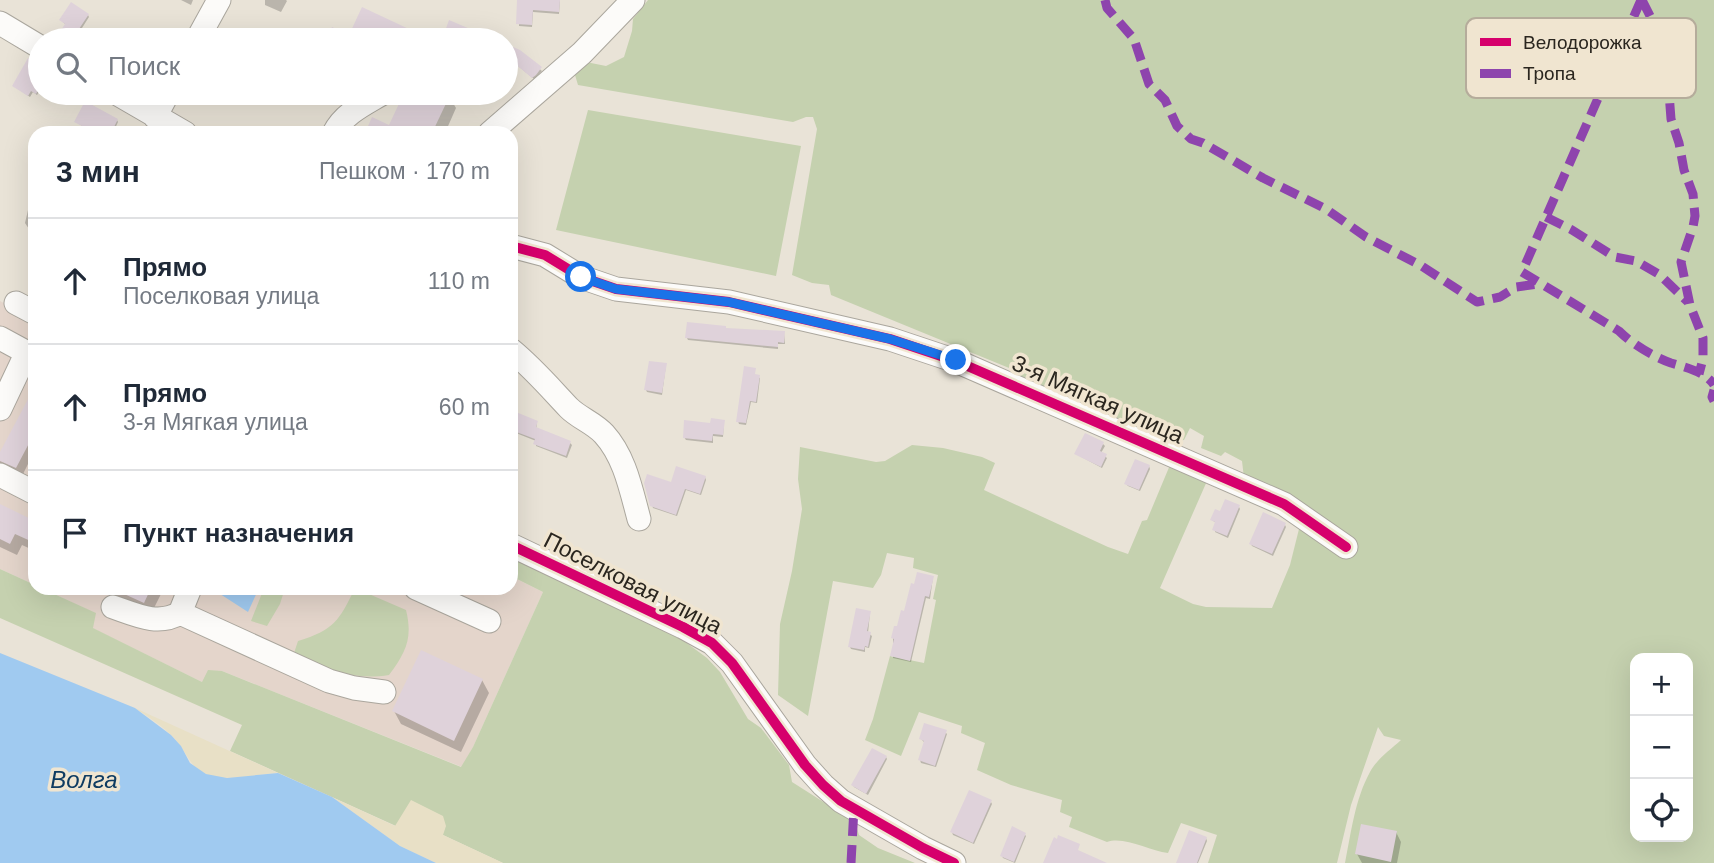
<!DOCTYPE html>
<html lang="ru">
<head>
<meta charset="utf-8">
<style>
	:root { --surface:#fff; --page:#f2f2f3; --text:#1f2937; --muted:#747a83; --line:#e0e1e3 }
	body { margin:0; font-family:Arial,sans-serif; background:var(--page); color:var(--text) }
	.controls { position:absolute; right:21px; bottom:21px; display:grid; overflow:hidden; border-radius:14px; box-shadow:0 7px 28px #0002 }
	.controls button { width:63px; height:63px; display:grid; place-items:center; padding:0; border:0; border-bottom:2px solid var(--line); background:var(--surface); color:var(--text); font:35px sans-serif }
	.stop { position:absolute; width:21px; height:21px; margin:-16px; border:5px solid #1a73e8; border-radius:50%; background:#fff }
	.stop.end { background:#1a73e8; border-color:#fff; box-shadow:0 2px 7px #0008 }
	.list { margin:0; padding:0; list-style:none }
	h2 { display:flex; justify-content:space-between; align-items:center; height:91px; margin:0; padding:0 28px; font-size:30px }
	h2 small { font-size:23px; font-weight:400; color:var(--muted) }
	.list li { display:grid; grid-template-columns:46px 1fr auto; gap:21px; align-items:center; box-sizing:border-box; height:126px; padding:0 28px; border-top:2px solid var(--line) }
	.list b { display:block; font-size:26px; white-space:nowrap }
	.list p { margin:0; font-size:23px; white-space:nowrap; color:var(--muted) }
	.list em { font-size:23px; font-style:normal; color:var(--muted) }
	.icon { flex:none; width:38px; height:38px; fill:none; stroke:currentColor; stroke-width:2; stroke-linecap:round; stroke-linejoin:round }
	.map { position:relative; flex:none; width:1714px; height:863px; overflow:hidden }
	.search { position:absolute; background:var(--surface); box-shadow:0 7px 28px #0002; left:28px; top:28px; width:490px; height:77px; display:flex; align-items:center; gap:18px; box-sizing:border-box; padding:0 24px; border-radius:38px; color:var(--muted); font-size:26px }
	.panel { position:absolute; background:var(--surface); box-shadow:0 7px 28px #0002; left:28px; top:126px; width:490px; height:469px; border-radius:21px }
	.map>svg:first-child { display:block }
	.industrial { fill:#e4d5cb }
	.green { fill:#c5d1af; fill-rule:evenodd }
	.sand { fill:#e8e0c6 }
	.water { fill:#a0caf0 }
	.shadow { fill:#0003 }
	.building { fill:#dfd2da }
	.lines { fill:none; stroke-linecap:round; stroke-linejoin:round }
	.minor-casing { stroke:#aaa69d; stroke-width:25 }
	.minor { stroke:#fcfbf9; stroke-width:23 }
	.quiet { stroke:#8e44ad; stroke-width:9; stroke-dasharray:18 9; stroke-linecap:butt }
	.cycleway-casing { stroke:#f0e5d0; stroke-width:15 }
	.cycleway { stroke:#d6006c; stroke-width:10 }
	.route { stroke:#1a73e8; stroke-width:9 }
	.labels { text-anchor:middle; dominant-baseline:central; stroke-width:7; stroke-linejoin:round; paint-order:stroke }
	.street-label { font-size:23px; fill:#2a261f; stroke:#f0e5d0 }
	.water-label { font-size:24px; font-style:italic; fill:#0f3c62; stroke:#f0e5d0 }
	.key { fill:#f0e5d0; stroke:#b5ac9b; stroke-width:2 }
	.key-label { font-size:19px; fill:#2a261f }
</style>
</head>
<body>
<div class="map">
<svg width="1714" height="863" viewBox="0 0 1714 863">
	<rect width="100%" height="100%" fill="#e9e3d7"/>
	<path class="industrial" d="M0,301L35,320V585L0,569Z
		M511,576L543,592L473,747L462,767L222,671L202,682L92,628L95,613L41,588H511Z"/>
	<path class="green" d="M648,0H1714V863H1345C1351,833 1355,799 1370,772C1377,759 1390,750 1401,740L1384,736L1378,727L1351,805L1337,863H1208L1217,835L1181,823L1168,853C1149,851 1125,836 1107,842L1069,827L1072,817L1060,812L1062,800L1011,785L977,770L985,743L961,733L962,726L919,712L901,756L865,740L873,719L890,656L924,663L936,600L933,599L938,575L913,568L914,558L887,553L881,575L873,588L833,581L808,716L778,695L780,624L792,571L802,509L798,479L800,447L876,462L885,461L912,445L943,448L982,457L995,463L984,490L1108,547L1128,554L1142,521L1147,520L1170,465L1207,481L1160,588L1193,604L1206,607L1272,608L1290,565L1300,525L1244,478L1242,461L1225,452L1221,456L1201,448L1204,436L1190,428L1184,440L1173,442L1017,379L1014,370L831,295L829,285L812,283L792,275L817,129L813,117H806L793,122L578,85L575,75L580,66L586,62L606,66L624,57L632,31L633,19ZM1635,658H1688V837H1635Z
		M588,110L801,146L776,276L556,230Z
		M511,557L684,641L707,658L720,672L748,719L761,728L789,765L792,782L855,822L859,835L878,848L915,863H503L443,835L412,801L396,826L230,751L242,725L0,618V569L35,585V588H41L96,613L93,628L202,682L208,670L222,671L461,767L473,747L543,592L511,576Z
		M264,588H285L280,604L267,626L251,621Z
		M355,588L406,610C413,638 406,652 389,675C353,681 325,669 294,653L298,641C334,630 339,621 355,588Z"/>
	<path class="sand" d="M135,708L278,773C258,774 237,780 217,777C190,773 190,755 174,738C163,726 148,717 135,708Z
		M332,797L395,826L411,800L443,816L446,826L443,835L503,863H436L400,846Z"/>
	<path class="water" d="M219,588H259L248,612L217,592Z
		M0,653L135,708L171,735L181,746L190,763L206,774L227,778L278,773L332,797L400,846L436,863H0Z"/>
	<path class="shadow" d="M181,0H193L191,5Z
		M265,0H286L287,1L281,12L265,5Z
		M519,0H560L559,14L533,12L532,27L519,26Z
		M88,15L89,17L75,39L64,32L63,30L66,25L61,20Z
		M333,30L350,37L410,32L411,34L409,40H328Z
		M506,46L520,52L542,71L534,79L517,65L506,61Z
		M29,61L40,67V90L37,95L33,92L30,97L14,86Z
		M406,93H443L449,96L456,108L445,133H367L390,128Z
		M117,120L118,122L113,133H94L76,122Z
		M28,210L35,212V231L29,229L25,223Z
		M726,330L784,333L785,344H778V349L688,340L687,338Z
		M666,365L662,395L647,392L646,390Z
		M755,369V376L760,378L757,403L751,402L746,425L739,424L738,421Z
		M35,389V450L22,476L0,465V456Z
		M511,412L537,422L536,430L570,443L572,445L567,458L536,446V441L511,431Z
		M724,421L723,437L713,436V443L686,440L684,437Z
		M1103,444L1105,446L1101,453L1107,458L1102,468L1076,454Z
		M1149,466L1150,469L1140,491L1128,486L1126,484Z
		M705,477L706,480L701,495L686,490L677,516L653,508L652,505L672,484Z
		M0,506L35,523V551L22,545L17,555L0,547Z
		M1239,507L1240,509L1228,538L1215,532L1216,523L1212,520Z
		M1285,525L1286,527L1273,556L1252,546L1251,544Z
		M933,577L930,599L926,598L911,662L893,658V638L906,613Z
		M95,588H164L151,614Z
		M870,613L868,633L872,636L869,648L865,647V652L851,649L850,647Z
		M482,680L489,693L461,752L401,724L394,711Z
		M945,732L947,734L936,767L921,763L920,760L925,743L921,739Z
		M886,757L887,759L868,795L854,787L853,785Z
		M991,802L992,804L974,844L953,835L952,832Z
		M1396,832L1401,842L1397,863H1362L1357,854Z
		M1024,834L1026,836L1015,863L1003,858L1002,856Z
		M1206,838L1207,841L1198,863H1178Z"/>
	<path class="building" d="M517,0H560L559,12L533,10L532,25L516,24Z
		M71,2L89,14L73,38L61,30L65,24L59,20Z
		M362,7L411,30L407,40H326L332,27L349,35Z
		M449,20L496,40H459L444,34Z
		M506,44L520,50L542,67L536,75L532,78L514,63L506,60Z
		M28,58L40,65V87L36,94L31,91L28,96L12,86Z
		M404,93H451L432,133H365L372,117L389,125Z
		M85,101L118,119L111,133H96L74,122Z
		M687,322L726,326V328L785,331L784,343L778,342V347L685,338Z
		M649,361L667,363L662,393L644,390Z
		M744,366L756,368L755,374L760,375L756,402L750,401L746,423L736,422Z
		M35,386V432L16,468L0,461V452Z
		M511,410L538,421L536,427L571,441L566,456L533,444L535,439L511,430Z
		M711,418L725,420L723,435L713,434L712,441L683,438L684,420L710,423Z
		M1085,433L1104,442L1100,451L1107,454L1101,467L1074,454Z
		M1135,459L1150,465L1139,490L1124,484Z
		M676,466L706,476L700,494L685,489L676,515L650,506L644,483L647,474L671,482Z
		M1225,499L1240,505L1227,536L1212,530L1215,522L1210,520L1215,509L1220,511Z
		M0,504L35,521V543L15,534L10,544L0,539Z
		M1263,512L1286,523L1272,554L1249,544Z
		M917,572L934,576L929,597L925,596L910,661L890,656L894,639L891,638L894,626H897L901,610L904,611L911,583L914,584Z
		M111,588H151L144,603Z
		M856,608L871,611L867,631L871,632L868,647L865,646L864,650L848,647Z
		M421,650L483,679L454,741L392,711Z
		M924,723L947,730L935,766L918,760L924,741L919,739Z
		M872,748L887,756L866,794L851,785Z
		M969,790L992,800L973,843L950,832Z
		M1361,824L1397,831L1391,862L1355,854Z
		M1012,826L1026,833L1014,862L1000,856Z
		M1189,830L1207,837L1197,863H1176Z
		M1058,835L1080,844L1078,850L1107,863H1043L1054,837L1057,839Z"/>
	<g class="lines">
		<defs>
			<path id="minor" d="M0,23L40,47
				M197,40L219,0
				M116,93L185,133
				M155,117L168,93
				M334,133C344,113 365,104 383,93
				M490,133L582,53L633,0
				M511,246L545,255L581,277L616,289L729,302L890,339L956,361L1284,504L1346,547
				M16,303L35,313
				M0,338L35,357
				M511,350C533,368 550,388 569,408C579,418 594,423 604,434C625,457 631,490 639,519
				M0,409L27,352
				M0,475L35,493
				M511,545L683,627L712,643L732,663L805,765L823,785L841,801L923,848L954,863
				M416,588L489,621
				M113,607C136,615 158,626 180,613L329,681L354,688L384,692
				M180,613L190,588"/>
		</defs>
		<use href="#minor" class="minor-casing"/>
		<use href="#minor" class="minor"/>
		<path class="quiet" d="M1105,0L1107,8L1134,39L1149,84L1165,100L1177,126L1191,139L1203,143L1263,178L1326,209L1366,237L1420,265L1477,302L1500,297L1516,287L1538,284
			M1641,0L1522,272L1619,331C1632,344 1654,357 1671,363C1685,367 1706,372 1714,385
			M1642,0L1651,18L1655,53L1669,93L1671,119L1679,143L1684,170L1693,194L1695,216L1693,227L1681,262L1690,305L1703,338V359L1699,374
			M1546,217L1572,230L1615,257L1636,261L1660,275L1688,302
			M1714,390L1712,397L1714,401
			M851,863L854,808"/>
		<defs>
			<path id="cycleway" d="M511,246L545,255L581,277L616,289L729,302L890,339L956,361L1284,504L1346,547
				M511,545L683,627L712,643L732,663L805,765L823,785L841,801L923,848L954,863"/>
		</defs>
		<use href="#cycleway" class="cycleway-casing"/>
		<use href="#cycleway" class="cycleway"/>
	</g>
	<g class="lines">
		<path class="route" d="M581,277L616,289L729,302L890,339L956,360"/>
	</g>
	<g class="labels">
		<g class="street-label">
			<text transform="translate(1098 399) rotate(24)">3-я Мягкая улица</text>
			<text transform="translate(633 583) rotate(27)">Поселковая улица</text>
		</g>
		<g class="water-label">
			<text x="84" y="779">Волга</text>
		</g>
	</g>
	<rect x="1466" y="18" width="230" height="80" rx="10" class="key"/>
	<rect x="1480" y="38" width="31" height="8" fill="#d6006c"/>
	<rect x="1480" y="69" width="31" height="9" fill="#8e44ad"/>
	<g class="key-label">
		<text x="1523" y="49">Велодорожка</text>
		<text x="1523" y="80">Тропа</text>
	</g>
</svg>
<div class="controls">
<button>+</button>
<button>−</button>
<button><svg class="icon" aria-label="locate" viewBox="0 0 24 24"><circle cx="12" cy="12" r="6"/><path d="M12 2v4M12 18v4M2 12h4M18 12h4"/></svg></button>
</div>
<div class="stop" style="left:581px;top:277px"></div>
<div class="stop end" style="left:956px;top:360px"></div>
<div class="search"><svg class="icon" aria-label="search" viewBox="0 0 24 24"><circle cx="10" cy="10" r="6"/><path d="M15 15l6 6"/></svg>Поиск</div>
<section class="panel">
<h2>3 мин<small>Пешком · 170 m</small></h2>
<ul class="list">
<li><svg class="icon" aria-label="ahead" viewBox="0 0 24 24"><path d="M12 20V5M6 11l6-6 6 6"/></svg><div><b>Прямо</b><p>Поселковая улица</p></div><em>110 m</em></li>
<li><svg class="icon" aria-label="ahead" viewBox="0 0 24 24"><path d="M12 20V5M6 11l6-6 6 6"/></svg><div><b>Прямо</b><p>3-я Мягкая улица</p></div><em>60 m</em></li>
<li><svg class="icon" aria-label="arrive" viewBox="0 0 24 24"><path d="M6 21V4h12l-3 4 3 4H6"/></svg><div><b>Пункт назначения</b></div></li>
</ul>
</section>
</div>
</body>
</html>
